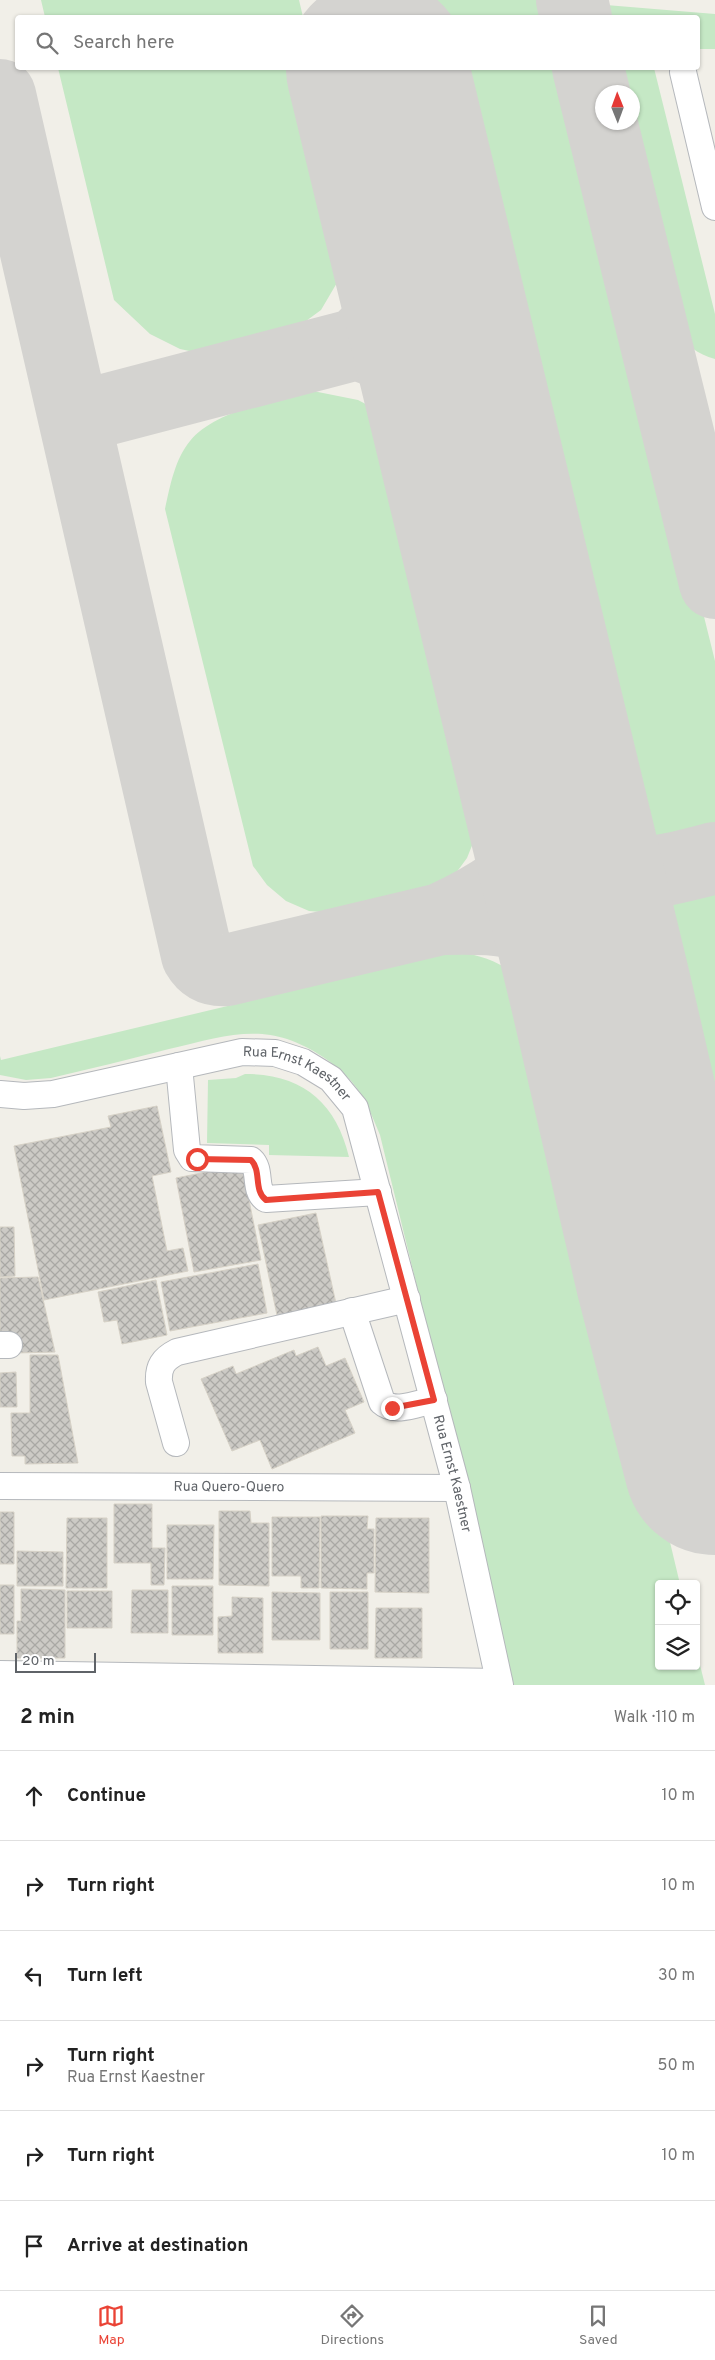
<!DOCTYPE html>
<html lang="en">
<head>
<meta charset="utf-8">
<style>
	:root { --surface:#fff; --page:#f2f2f2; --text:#222; --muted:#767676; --line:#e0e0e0; --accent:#ea4335 }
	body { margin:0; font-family:Overpass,sans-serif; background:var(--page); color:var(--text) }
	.controls { position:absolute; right:15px; bottom:15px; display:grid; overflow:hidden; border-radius:5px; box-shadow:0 1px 4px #0004 }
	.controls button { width:45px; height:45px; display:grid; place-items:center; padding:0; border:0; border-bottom:1px solid var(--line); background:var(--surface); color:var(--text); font:25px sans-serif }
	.compass { position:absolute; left:595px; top:85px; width:45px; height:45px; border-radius:50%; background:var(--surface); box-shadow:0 1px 4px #0004; rotate:359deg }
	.scale { position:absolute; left:15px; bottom:12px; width:81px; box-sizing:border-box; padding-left:5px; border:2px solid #5f6368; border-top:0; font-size:14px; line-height:18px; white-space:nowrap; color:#5f6368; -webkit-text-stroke:4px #fff; paint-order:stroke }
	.stop { position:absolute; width:15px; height:15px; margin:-11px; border:4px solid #ea4335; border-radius:50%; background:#fff }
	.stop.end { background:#ea4335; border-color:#fff; box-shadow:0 1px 5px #0008 }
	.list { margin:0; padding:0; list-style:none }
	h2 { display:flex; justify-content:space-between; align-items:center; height:65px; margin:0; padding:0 20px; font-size:21px }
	h2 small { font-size:16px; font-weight:400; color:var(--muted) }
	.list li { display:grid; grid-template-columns:32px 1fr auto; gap:15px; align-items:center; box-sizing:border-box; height:90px; padding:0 20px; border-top:1px solid var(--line) }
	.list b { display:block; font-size:19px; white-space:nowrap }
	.list p { margin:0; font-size:16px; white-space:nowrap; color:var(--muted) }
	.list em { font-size:16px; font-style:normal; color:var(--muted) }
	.icon { flex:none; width:28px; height:28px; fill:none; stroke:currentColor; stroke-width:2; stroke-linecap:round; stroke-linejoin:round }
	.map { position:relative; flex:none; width:715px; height:1685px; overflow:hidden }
	.search { position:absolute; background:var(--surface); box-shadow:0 1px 4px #0004; left:15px; right:15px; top:15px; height:55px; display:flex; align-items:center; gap:12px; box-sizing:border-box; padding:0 18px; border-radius:5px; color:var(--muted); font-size:19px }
	.sheet { height:605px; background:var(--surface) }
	nav { display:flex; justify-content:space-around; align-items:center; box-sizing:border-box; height:70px; border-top:1px solid var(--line); background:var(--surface); font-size:14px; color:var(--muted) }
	nav a { display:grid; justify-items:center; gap:2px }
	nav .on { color:var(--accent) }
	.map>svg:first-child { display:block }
	.green { fill:#c5e8c5 }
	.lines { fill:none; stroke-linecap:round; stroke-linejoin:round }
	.taxiway { stroke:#d4d3d0; stroke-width:72 }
	.runway { stroke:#d4d3d0; stroke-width:182 }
	.building { fill:url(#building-cross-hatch); stroke:#d6d1c6 }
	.minor-casing { stroke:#b5b8bc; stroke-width:28 }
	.minor { stroke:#fff; stroke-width:26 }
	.route { stroke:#ea4335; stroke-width:6 }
	.labels { text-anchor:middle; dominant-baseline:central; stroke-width:5; stroke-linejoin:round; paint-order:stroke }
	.street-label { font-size:14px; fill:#5f6368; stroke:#fff }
</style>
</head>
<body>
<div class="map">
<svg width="715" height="1685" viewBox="0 0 715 1685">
	<defs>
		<pattern id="building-cross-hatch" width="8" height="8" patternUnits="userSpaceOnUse" patternTransform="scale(1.25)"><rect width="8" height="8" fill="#cccac5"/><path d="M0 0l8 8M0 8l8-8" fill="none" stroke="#a9a8a4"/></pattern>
	</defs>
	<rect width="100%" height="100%" fill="#f1efe8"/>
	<path class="green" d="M41,0H299L303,17H45Z
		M421,0H555L558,17H425Z
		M606,5L715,14V49H698V18L599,17L601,7Z
		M58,68H316L356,231L348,264L321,310L306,321L234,348L219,352L199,353L180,349L150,334L114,300Z
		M438,68H568L715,661V834L712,835L651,851L627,843Z
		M610,68H654L715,314V359C697,354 687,345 674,332L623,123L632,122V92H616Z
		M313,391L358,400L379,411L393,430L417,479L486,780L477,833L467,858L456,873L416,893L334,913L309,911L286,901L267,885L253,866L165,509C170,486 175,459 190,441C213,412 278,398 313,391Z
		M715,878V1134L701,1128L696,1123L643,921C655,889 684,881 715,878Z
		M440,950C501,956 515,967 545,1019L680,1584H659V1666H696V1649L705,1685H514L380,1135C365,1098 357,1080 323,1057C267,1020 230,1035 169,1049C130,1059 90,1069 51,1078L26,1080L0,1075V1056L1,1060L261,998L256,996Z
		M245,1074C302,1074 336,1102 349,1157L269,1155V1145L207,1143L208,1080L236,1078Z"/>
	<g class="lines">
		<path class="taxiway" d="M572,0L576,18
			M588,68L715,583
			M0,95L197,955C204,967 212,971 227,970L441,919C478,902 533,874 546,831C551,814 548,795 548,777
			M357,344C406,360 441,387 465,432
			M74,418L357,344C396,307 407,279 415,227
			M548,777C553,792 557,810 563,825C594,894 659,872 715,858
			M441,919C489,918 529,916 567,951C579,962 589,977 600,989
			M622,1090C641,1145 655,1159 715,1162
			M666,1274C662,1226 669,1196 715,1172
			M709,1439L715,1438"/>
		<path class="runway" d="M377,68L600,989L666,1274L715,1464"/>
	</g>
	<path class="building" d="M157,1106L171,1172L152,1176L167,1251L183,1248L188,1271L44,1300L14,1146L111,1127L108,1116Z
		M242,1165L261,1260L194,1272L176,1178Z
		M316,1213L337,1308L278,1320L258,1225Z
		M0,1227H14L15,1276L0,1277Z
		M258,1264L267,1313L170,1331L161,1282Z
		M38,1277L55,1352L15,1353L0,1336V1278Z
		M156,1280L167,1335L122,1344L117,1320L104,1322L98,1292Z
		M318,1347L326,1366L345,1358L364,1402L345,1410L355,1433L272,1469L260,1440L232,1451L201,1379L233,1366L236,1374L294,1350L296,1356Z
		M30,1355H58L78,1463L25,1464V1456H12L11,1413H30Z
		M16,1372L17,1407H0V1373Z
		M114,1504H152V1548H165L164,1585H151V1563H114Z
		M219,1511H250L251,1523H269V1586L219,1585Z
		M0,1512H14V1564H0Z
		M321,1516H368L367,1529H374V1573H367V1589L321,1588Z
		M272,1517H320L319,1588H301V1576H272Z
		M67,1518H107V1588H66Z
		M376,1518H429V1593L375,1592Z
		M167,1525H214L213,1579H167Z
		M17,1551L63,1552V1586H17Z
		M0,1585H14V1634H0Z
		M172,1586H213V1635H172Z
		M21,1589L65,1590V1658H17V1621H21Z
		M132,1590H168V1633H131Z
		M67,1591H112V1628H67Z
		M272,1592L320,1593V1640H272Z
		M330,1592H368V1649H330Z
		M232,1597L263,1598V1653H218V1617L232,1616Z
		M376,1608H422V1658H375Z"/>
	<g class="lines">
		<defs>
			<g id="minor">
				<path d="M683,72L715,207"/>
				<path d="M179,1066L187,1150L192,1158L251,1160C262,1170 253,1190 266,1199L378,1192"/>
				<path id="s1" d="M0,1094L24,1096L53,1094L242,1052L275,1053L303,1062L331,1079L355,1108L457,1488L500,1685"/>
				<path d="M352,1311L382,1402C395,1414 418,1403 434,1400"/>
				<path d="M0,1345H9"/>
				<path d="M176,1443L159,1382C158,1367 163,1359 177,1352L407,1299"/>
				<path id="s2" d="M0,1486L457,1488"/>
				<path d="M0,1674L499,1682"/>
			</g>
		</defs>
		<use href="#minor" class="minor-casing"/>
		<use href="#minor" class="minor"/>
	</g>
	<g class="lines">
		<path class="route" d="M197,1159L251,1160C262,1171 253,1190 266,1200L378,1192L434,1400L392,1408"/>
	</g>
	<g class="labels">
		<g class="street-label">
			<text stroke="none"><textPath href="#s1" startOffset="308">Rua Ernst Kaestner</textPath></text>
			<text stroke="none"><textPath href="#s1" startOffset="758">Rua Ernst Kaestner</textPath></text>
			<text stroke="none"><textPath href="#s2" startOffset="229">Rua Quero-Quero</textPath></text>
		</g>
	</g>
</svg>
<div class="controls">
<button><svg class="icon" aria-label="locate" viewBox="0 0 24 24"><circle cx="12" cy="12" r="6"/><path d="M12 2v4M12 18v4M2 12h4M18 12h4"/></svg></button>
<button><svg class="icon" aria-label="layers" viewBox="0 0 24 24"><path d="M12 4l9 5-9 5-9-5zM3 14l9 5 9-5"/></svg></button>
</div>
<svg class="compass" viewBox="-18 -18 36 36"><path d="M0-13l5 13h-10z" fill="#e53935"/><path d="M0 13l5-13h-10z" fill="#767676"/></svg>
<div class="scale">20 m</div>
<div class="stop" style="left:197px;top:1159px"></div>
<div class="stop end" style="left:392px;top:1408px"></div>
<div class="search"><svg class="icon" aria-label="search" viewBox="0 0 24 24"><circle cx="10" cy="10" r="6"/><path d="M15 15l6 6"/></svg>Search here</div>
</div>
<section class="sheet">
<h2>2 min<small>Walk · 110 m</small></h2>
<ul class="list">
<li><svg class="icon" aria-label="ahead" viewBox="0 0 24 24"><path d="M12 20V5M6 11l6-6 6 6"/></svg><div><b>Continue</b></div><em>10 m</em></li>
<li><svg class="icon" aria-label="right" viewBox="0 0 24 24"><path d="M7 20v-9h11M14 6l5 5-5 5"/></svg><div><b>Turn right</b></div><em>10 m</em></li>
<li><svg class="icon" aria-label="left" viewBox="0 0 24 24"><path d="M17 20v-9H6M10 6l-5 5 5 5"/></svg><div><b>Turn left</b></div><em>30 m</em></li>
<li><svg class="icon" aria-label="right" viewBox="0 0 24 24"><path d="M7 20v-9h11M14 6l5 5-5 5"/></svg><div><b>Turn right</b><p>Rua Ernst Kaestner</p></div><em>50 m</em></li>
<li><svg class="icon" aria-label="right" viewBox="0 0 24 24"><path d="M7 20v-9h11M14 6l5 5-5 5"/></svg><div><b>Turn right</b></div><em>10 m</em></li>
<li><svg class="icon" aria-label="arrive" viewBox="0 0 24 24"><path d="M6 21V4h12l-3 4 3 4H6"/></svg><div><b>Arrive at destination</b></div></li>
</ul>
</section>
<nav>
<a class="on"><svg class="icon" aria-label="map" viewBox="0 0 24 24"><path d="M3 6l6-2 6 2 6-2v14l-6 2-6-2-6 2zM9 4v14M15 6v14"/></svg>Map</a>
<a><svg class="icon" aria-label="directions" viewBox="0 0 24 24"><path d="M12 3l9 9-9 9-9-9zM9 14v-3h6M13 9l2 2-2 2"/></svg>Directions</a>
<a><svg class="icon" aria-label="saved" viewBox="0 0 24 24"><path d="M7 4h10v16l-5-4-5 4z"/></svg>Saved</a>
</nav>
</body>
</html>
